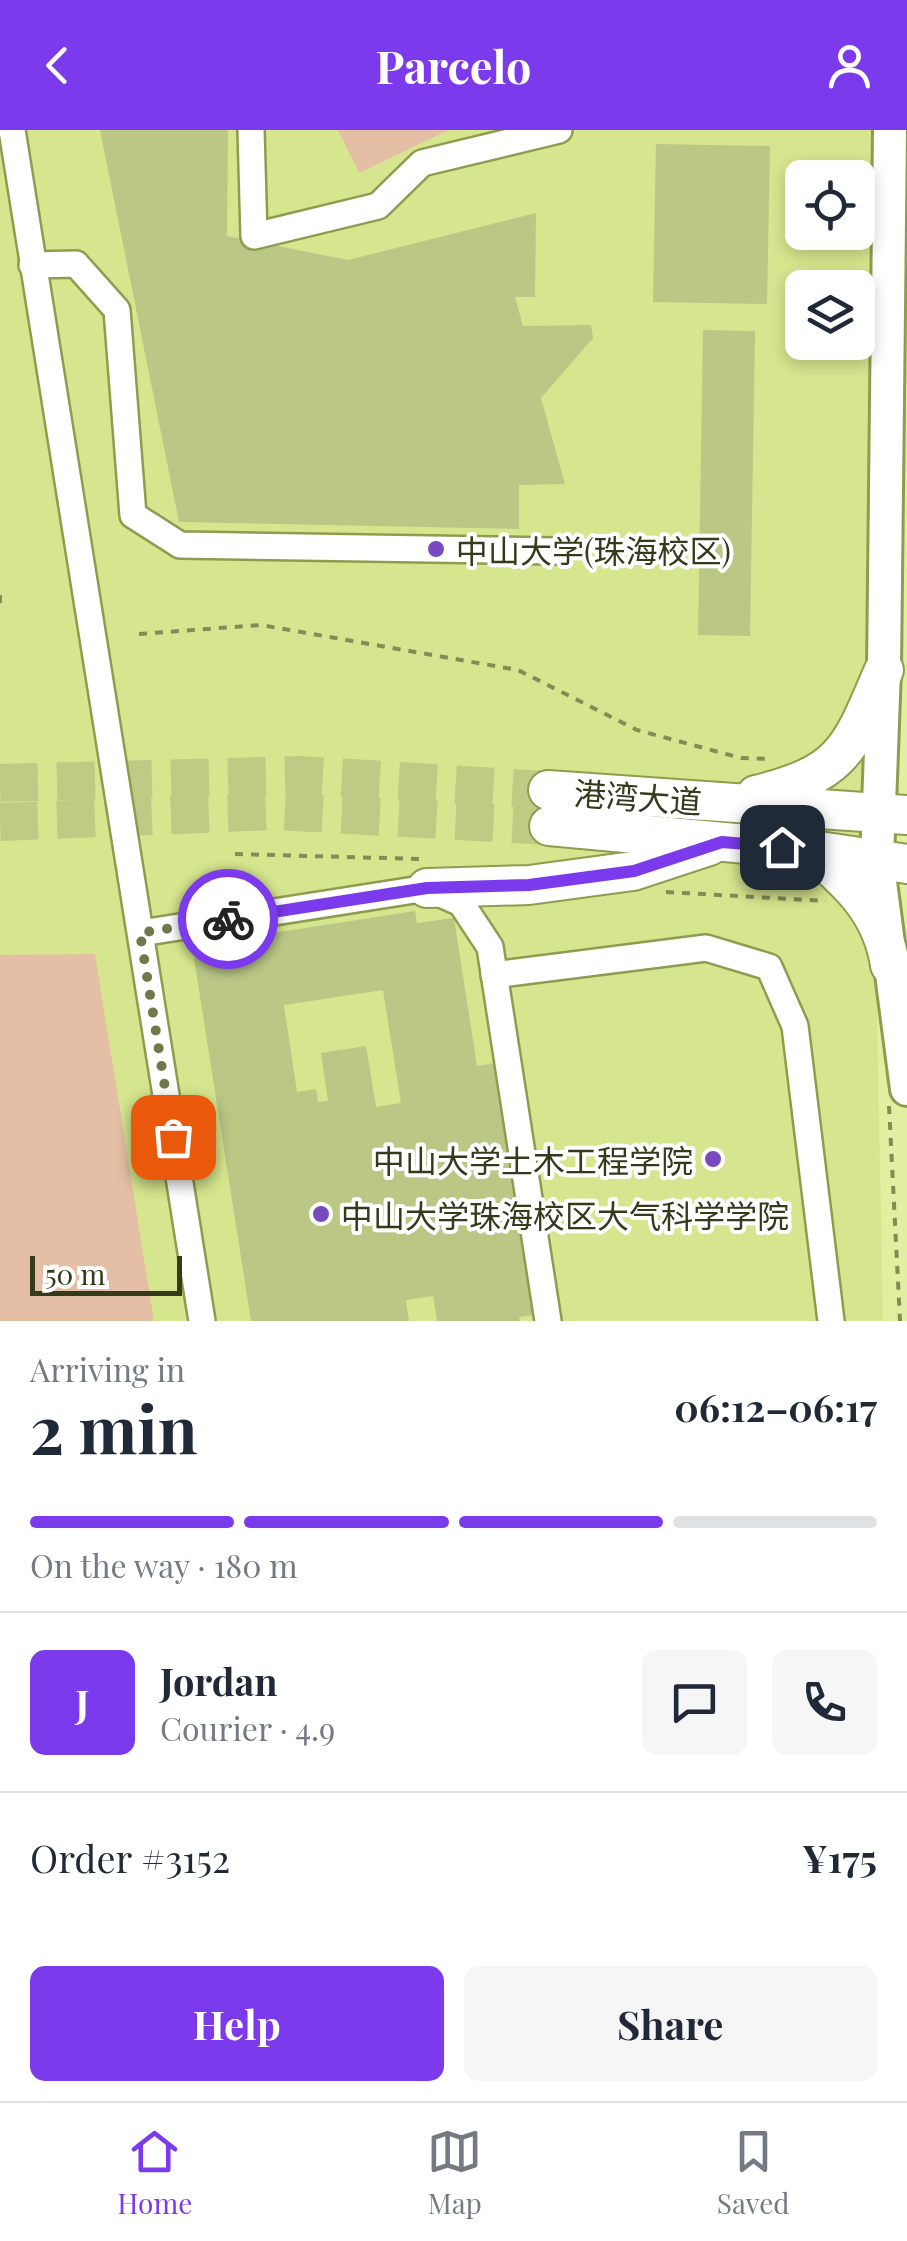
<!DOCTYPE html>
<html lang="en">
<head>
<meta charset="utf-8">
<style>
  :root { --surface:#fff; --page:#f6f6f7; --text:#1f2937; --muted:#747a83; --line:#e0e1e3; --accent:#7c3aed }
  body { margin:0; font-family:"Playfair Display","Noto Sans SC",serif; background:var(--page); color:var(--text); height:100vh; display:flex; flex-direction:column; font-size:38px; white-space:nowrap }
  * { box-sizing:border-box; margin:0 }
  p { font-size:32px; color:var(--muted) }
  .icon { flex:none; width:55px; height:55px; fill:none; stroke:currentColor; stroke-width:2; stroke-linecap:round; stroke-linejoin:round }
  .map { position:relative; height:1191px; overflow:hidden }
  .drawer { display:flex; flex-direction:column; background:var(--surface); flex:1 }
  .drawer>* { flex:none }
  .controls { position:absolute; left:785px; top:30px; display:grid; gap:20px }
  .controls a { display:grid; place-items:center; width:90px; height:90px; border-radius:15px; background:var(--surface); box-shadow:0 5px 15px #0003; font-size:50px }
  .scale { position:absolute; left:30px; bottom:25px; width:152px; box-sizing:border-box; padding-left:10px; border:5px solid #343a1a; border-top:0; font-size:28px; line-height:35px; white-space:nowrap; color:#343a1a; -webkit-text-stroke:8px #fff; paint-order:stroke }
  .pin { position:absolute; display:grid; place-items:center; width:85px; height:85px; color:#fff; margin:-42px; border-radius:20px; box-shadow:0 5px 15px #0006 }
  .courier { position:absolute; display:grid; place-items:center; width:100px; height:100px; margin:-50px; border:8px solid #7c3aed; border-radius:50%; background:#fff; color:#222; box-shadow:0 2px 12px #0007 }
  .headline em { font-style:normal; font-weight:700 }
  .headline div { display:flex; flex-direction:column-reverse }
  .headline { display:flex; align-items:center; justify-content:space-between; height:170px; padding:0 30px }
  h1 { font-size:65px; font-weight:700; line-height:75px }
  .bar { display:grid; grid-template-columns:repeat(4,1fr); gap:15px 10px; align-content:center; height:120px; padding:0 30px }
  .bar i { height:12px; border-radius:8px; background:var(--line) }
  .bar .active { background:var(--accent) }
  .bar p { grid-column:span 4 }
  .line { display:flex; align-items:center; gap:25px; padding:0 30px; border-top:2px solid var(--line) }
  .line div { flex:1 }
  .round { display:grid; place-items:center; flex:none; width:105px; height:105px; border-radius:15px; background:var(--page) }
  .button { display:flex; gap:20px; margin-top:auto; padding:20px 30px }
  .button a { flex:1; height:115px; border-radius:15px; background:var(--accent); color:#fff; font-size:40px; font-weight:700; line-height:115px; text-align:center }
  .button a+a { background:var(--page); color:var(--text) }
  header { display:flex; justify-content:space-between; align-items:center; height:130px; padding:0 30px; background:var(--accent); color:#fff; font-size:45px; font-weight:700 }
  .tabs { display:flex; justify-content:space-around; align-items:center; height:140px; border-top:2px solid var(--line); background:var(--surface); font-size:28px; color:var(--muted) }
  .tabs a { display:grid; justify-items:center; gap:5px }
  .tabs .active { color:var(--accent) }
  .map>svg:first-child { display:block }
  .built { fill:#d6e68e; fill-rule:evenodd }
  .green { fill:#e4bfa5 }
  .building { fill:#bac785; fill-rule:evenodd }
  .lines { fill:none; stroke-linecap:round; stroke-linejoin:round }
  .highway-tunnel { stroke:#becb85; stroke-width:38; stroke-dasharray:38 19; stroke-linecap:butt }
  .minor-casing { stroke:#8f9c4f; stroke-width:30 }
  .major-casing { stroke:#8f9c4f; stroke-width:38 }
  .highway-casing { stroke:#8f9c4f; stroke-width:42 }
  .path { stroke:#828c56; stroke-width:4; stroke-dasharray:8 8; stroke-linecap:butt }
  .minor { stroke:#fff; stroke-width:25 }
  .major { stroke:#fff; stroke-width:32 }
  .highway { stroke:#fff; stroke-width:38 }
  .done { stroke:#707949; stroke-width:10; stroke-dasharray:0 18 }
  .route { stroke:#7c3aed; stroke-width:12 }
  .poi-dot { fill:#784ac2; stroke:#fff; stroke-width:4 }
  .labels { text-anchor:middle; dominant-baseline:central; stroke-width:8; stroke-linejoin:round; paint-order:stroke }
  .poi-label { font-size:32px; fill:#343a1a; stroke:#fff; text-anchor:start }
  .street-label { font-size:32px; fill:#343a1a; stroke:#fff }
</style>
</head>
<body>
<header><svg class="icon" aria-label="back" viewBox="0 0 24 24"><path d="M15 5l-7 7 7 7"/></svg>Parcelo<svg class="icon" aria-label="person" viewBox="0 0 24 24"><circle cx="12" cy="8" r="4"/><path d="M4 21q1-7 8-7t8 7"/></svg></header>
<div class="map">
<svg width="907" height="1191" viewBox="0 0 907 1191">
  <rect width="100%" height="100%" fill="#e0efa0"/>
  <path class="built" d="M0,0H871L872,625L883,1191H0ZM802,48H858V102H802ZM802,158H858V212H802Z"/>
  <g class="green">
    <polygon points="338,0 449,0 359,43"/>
    <polygon points="95,824 154,1191 0,1191 0,825"/>
  </g>
  <g class="building">
    <polygon points="100,0 228,0 227,106 348,130 536,83 535,167 515,167 523,196 591,195 593,208 541,268 565,354 519,355 519,399 179,392"/>
    <polygon points="656,14 770,16 767,174 653,172"/>
    <polygon points="703,200 755,201 750,506 698,505"/>
    <path d="M415,781L417,793L454,788L477,936L495,933L535,1185L519,1187L520,1191H437L433,1166L406,1170L409,1191H251L194,828L230,823L228,810ZM383,860L401,973L376,977L366,916L321,923L328,971L318,972L316,959L297,962L284,875Z"/>
  </g>
  <g class="lines">
    <g class="highway-tunnel">
      <polyline points="0,653 300,645 548,660"/>
      <polyline points="0,692 275,681 549,696"/>
    </g>
    <g class="minor-casing">
      <g id="minor">
        <polyline points="12,0 202,1191"/>
        <polyline points="251,0 254,106 378,76 422,33 559,0"/>
        <polyline points="32,135 76,134 117,180 133,385 180,415 556,421"/>
        <polyline points="141,803 427,758 461,773 490,817 548,1191"/>
        <polyline points="494,845 706,818 769,837 795,896 831,1191"/>
      </g>
    </g>
    <g class="major-casing">
      <polyline id="major" points="890,0 884,540 877,729 907,959"/>
    </g>
    <g class="highway-casing">
      <g id="highway">
        <polyline points="548,660 907,685"/>
        <path d="M756,665C845,643 850,619 884,540"/>
        <polyline points="549,696 812,720 907,734"/>
        <path d="M812,720C851,754 882,782 890,835"/>
        <polyline points="427,758 529,755 633,741 709,716"/>
      </g>
    </g>
    <g class="path">
      <polyline points="0,465 0,478"/>
      <polyline points="139,504 261,495 518,540 637,600 741,628 772,629"/>
      <polyline points="235,724 421,729"/>
      <polyline points="666,762 826,771"/>
      <polyline points="889,976 900,1191"/>
    </g>
    <use href="#minor" class="minor"/>
    <use href="#major" class="major"/>
    <use href="#highway" class="highway"/>
  </g>
  <g class="lines">
    <polyline class="done" points="173,1007 140,803 228,789"/>
    <polyline class="route" points="228,789 427,758 529,755 634,741 722,712 782,717"/>
  </g>
  <g class="poi-dot">
    <circle cx="436" cy="419" r="10"/>
    <circle cx="713" cy="1029" r="10"/>
    <circle cx="321" cy="1084" r="10"/>
  </g>
  <g class="labels">
    <g class="poi-label">
      <text x="456" y="419">中山大学(珠海校区)</text>
      <text x="693" y="1029" text-anchor="end">中山大学土木工程学院</text>
      <text x="341" y="1084">中山大学珠海校区大气科学学院</text>
    </g>
    <g class="street-label">
      <text transform="translate(638 666) rotate(4)">港湾大道</text>
    </g>
  </g>
</svg>
<div class="controls">
<a><svg class="icon" aria-label="locate" viewBox="0 0 24 24"><circle cx="12" cy="12" r="6"/><path d="M12 2v4M12 18v4M2 12h4M18 12h4"/></svg></a>
<a><svg class="icon" aria-label="layers" viewBox="0 0 24 24"><path d="M12 4l9 5-9 5-9-5zM3 14l9 5 9-5"/></svg></a>
</div>
<div class="scale">50 m</div>
<div class="pin" style="left:173px;top:1007px;background:#ea580c"><svg class="icon" aria-label="bag" viewBox="0 0 24 24"><path d="M5 8h14l-1 12H6zM9 8a3 3 0 0 1 6 0"/></svg></div>
<div class="pin" style="left:782px;top:717px;background:#1f2937"><svg class="icon" aria-label="home" viewBox="0 0 24 24"><path d="M3 11l9-7 9 7M6 9v11h12V9"/></svg></div>
<div class="courier" style="left:228px;top:789px"><svg class="icon" aria-label="bike" viewBox="0 0 24 24"><circle cx="6" cy="16" r="4"/><circle cx="18" cy="16" r="4"/><path d="M6 16l4-8h5l3 8M10 8l3 8H6M13 5h3"/></svg></div>
</div>
<section class="drawer">
<div class="headline"><div><h1>2 min</h1><p>Arriving in</p></div><em>06:12–06:17</em></div>
<div class="bar"><i class="active"></i><i class="active"></i><i class="active"></i><i></i><p>On the way · 180 m</p></div>
<div class="line" style="height:180px"><b class="round" style="background:var(--accent);color:#fff">J</b><div><b>Jordan</b><p>Courier · 4.9</p></div><a class="round"><svg class="icon" aria-label="chat" viewBox="0 0 24 24"><path d="M4 5h16v11H9l-5 4z"/></svg></a><a class="round"><svg class="icon" aria-label="phone" viewBox="0 0 24 24"><path d="M5 4h4l2 5-3 2q2 4 5 5l2-3 5 2v4C11 20 4 13 5 4z"/></svg></a></div>
<div class="line" style="height:130px"><div>Order #3152</div><b>¥175</b></div>
<div class="button"><a>Help</a><a>Share</a></div>
</section>
<nav class="tabs">
<a class="active"><svg class="icon" aria-label="home" viewBox="0 0 24 24"><path d="M3 11l9-7 9 7M6 9v11h12V9"/></svg>Home</a>
<a><svg class="icon" aria-label="map" viewBox="0 0 24 24"><path d="M3 6l6-2 6 2 6-2v14l-6 2-6-2-6 2zM9 4v14M15 6v14"/></svg>Map</a>
<a><svg class="icon" aria-label="saved" viewBox="0 0 24 24"><path d="M7 4h10v16l-5-4-5 4z"/></svg>Saved</a>
</nav>
</body>
</html>
